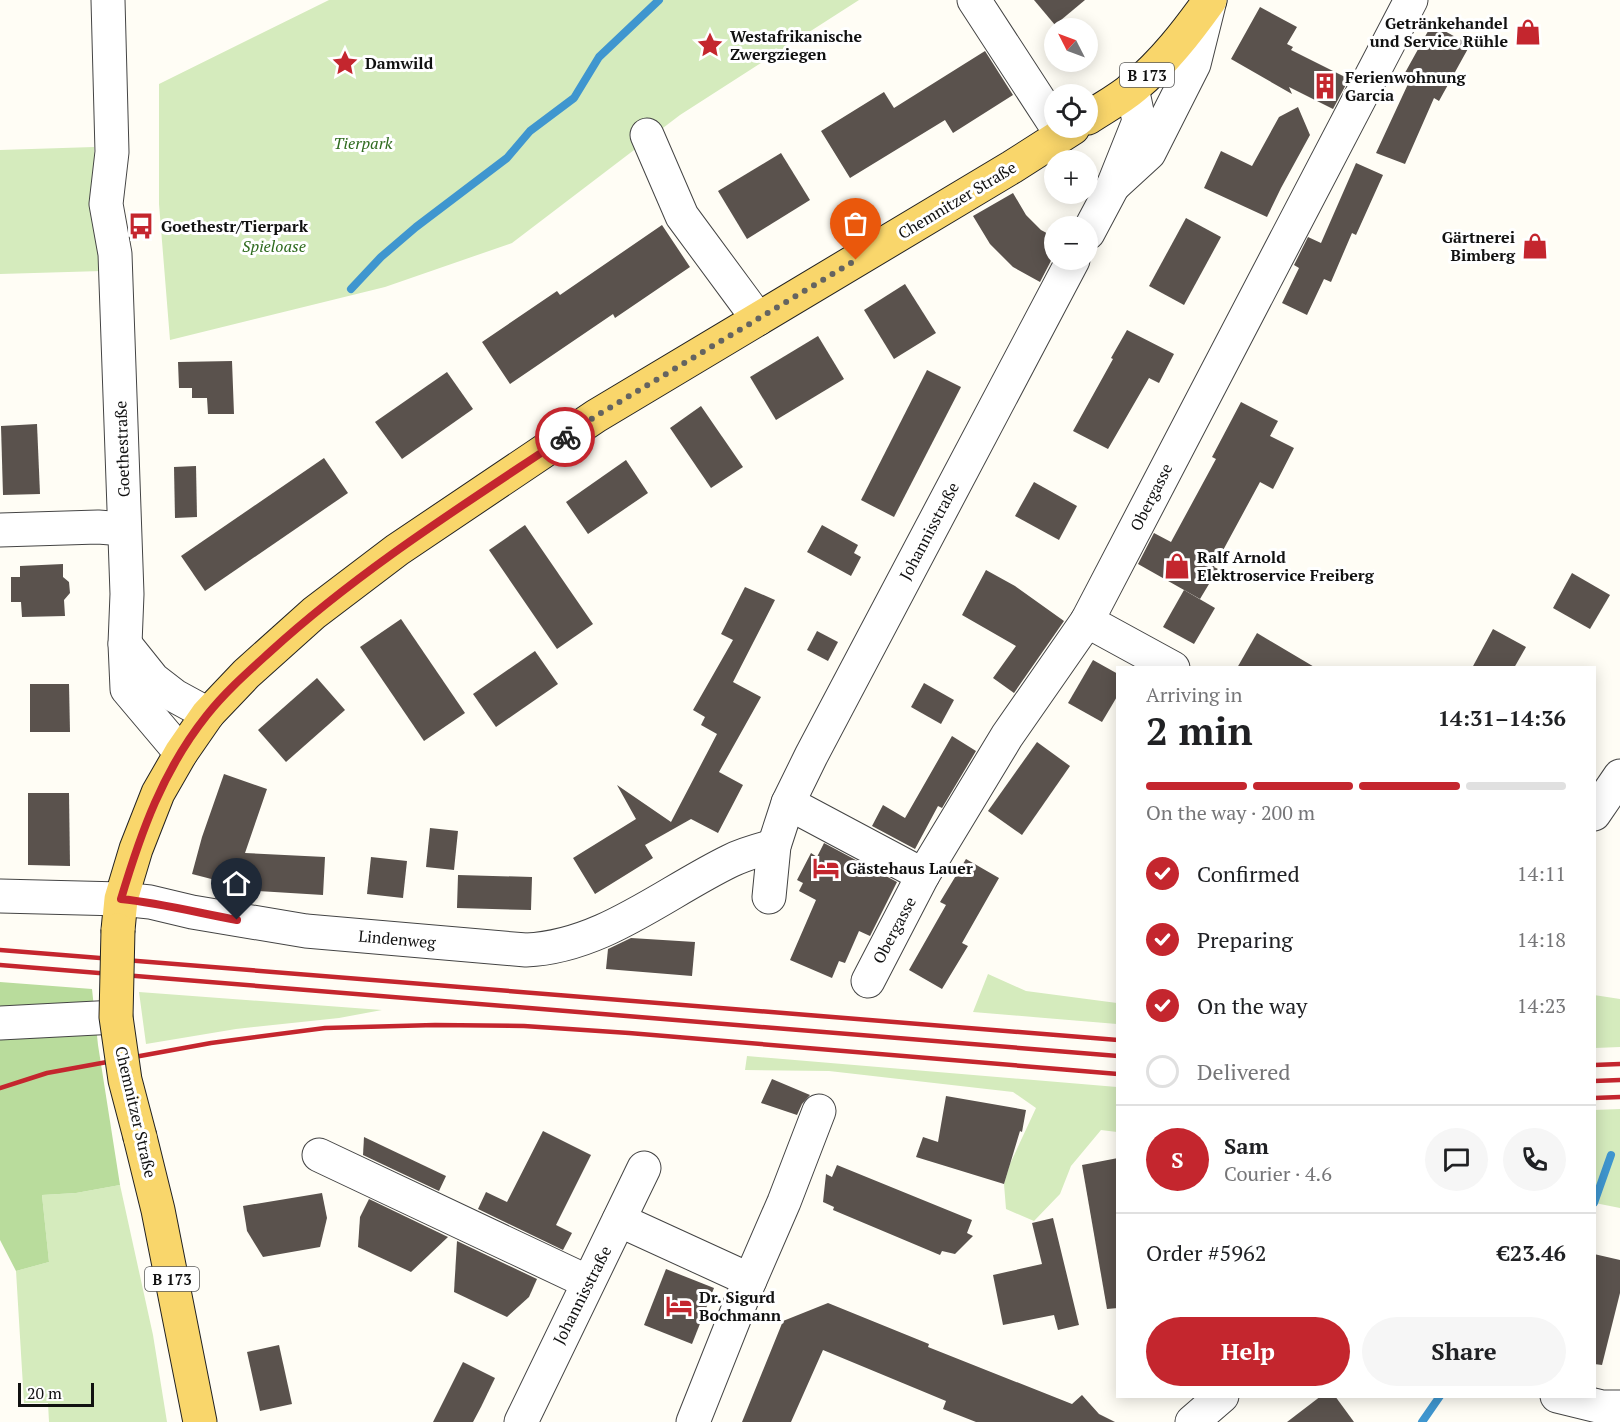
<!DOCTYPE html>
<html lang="en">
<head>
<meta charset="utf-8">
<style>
  :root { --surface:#fff; --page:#f6f6f6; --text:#202124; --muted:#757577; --line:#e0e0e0; --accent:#c4262e }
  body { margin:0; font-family:"PT Serif",serif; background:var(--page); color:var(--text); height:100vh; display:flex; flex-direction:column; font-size:22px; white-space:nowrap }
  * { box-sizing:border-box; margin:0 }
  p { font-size:20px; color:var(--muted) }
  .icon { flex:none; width:33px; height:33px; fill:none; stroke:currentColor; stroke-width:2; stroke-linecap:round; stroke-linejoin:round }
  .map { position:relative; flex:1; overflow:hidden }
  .details { position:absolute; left:1116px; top:666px; width:480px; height:732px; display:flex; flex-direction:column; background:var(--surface); border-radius:0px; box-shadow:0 3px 15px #0003 }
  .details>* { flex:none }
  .needle { width:39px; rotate:312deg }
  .tools { position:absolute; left:1044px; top:18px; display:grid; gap:12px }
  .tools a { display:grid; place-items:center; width:54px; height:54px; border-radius:50%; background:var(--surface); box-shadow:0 3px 15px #0003; font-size:30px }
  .scale { position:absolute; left:18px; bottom:15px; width:76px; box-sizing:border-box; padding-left:6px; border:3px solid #111; border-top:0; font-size:16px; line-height:21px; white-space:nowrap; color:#111; -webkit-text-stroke:4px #fff; paint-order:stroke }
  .pin { position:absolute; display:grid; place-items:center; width:51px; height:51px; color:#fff; margin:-62px -26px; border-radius:50% 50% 50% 0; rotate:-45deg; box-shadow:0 0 6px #0007 }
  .pin .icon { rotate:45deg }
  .courier { position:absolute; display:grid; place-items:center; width:60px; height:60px; margin:-30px; border:4px solid #c4262e; border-radius:50%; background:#fff; color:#222; box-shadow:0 2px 8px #0007 }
  .head em { font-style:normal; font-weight:800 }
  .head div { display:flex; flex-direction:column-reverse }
  .head { display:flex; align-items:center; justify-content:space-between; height:102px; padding:0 30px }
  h1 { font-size:39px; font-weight:800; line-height:45px }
  .bar { display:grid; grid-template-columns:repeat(4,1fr); gap:9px 6px; align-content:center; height:72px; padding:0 30px }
  .bar i { height:8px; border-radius:4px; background:var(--line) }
  .bar .current { background:var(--accent) }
  .bar p { grid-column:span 4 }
  .line { display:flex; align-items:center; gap:15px; padding:0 30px; border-top:2px solid var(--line) }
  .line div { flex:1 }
  .round { display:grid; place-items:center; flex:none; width:63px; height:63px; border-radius:32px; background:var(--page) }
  ol { padding:0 30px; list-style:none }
  li { display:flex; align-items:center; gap:18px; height:66px }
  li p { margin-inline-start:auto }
  li .icon { padding:6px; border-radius:50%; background:var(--accent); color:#fff; stroke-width:4 }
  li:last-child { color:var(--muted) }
  li i { width:33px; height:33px; border:3px solid var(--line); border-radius:50% }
  .primary-button { display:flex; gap:12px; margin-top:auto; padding:12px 30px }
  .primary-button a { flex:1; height:69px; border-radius:36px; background:var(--accent); color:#fff; font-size:24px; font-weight:800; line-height:69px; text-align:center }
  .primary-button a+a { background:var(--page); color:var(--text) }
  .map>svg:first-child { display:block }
  .green { fill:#d5ebbd }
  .forest { fill:#b9dc9c }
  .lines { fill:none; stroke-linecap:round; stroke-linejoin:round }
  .stream { stroke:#3f96cf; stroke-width:8 }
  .building { fill:#5a524d }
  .minor-casing { stroke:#444; stroke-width:35 }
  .major-casing { stroke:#222; stroke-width:35 }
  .minor { stroke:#fff; stroke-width:33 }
  .major { stroke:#f9d66b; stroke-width:33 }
  .rail { stroke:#c4262e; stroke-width:4.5 }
  .major-bridge-casing { stroke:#222; stroke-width:35; stroke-linecap:butt }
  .major-bridge { stroke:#f9d66b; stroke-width:33 }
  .done { stroke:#646461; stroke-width:6; stroke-dasharray:0 10.8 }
  .route { stroke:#c4262e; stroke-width:8 }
  .labels { text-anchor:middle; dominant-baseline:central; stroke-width:6; stroke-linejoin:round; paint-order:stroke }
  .shield { fill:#fff; stroke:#585858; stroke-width:1.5 }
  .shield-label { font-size:15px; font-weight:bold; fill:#111 }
  .poi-label { font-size:16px; font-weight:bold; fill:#111; stroke:#fff; text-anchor:start }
  .park-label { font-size:16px; font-style:italic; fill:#2f6b1f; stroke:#fff }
  .street-label { font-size:16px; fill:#111; stroke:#fff }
</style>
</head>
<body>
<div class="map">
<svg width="1620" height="1422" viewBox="0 0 1620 1422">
  <rect width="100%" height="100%" fill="#fffdf5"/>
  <g class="green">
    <polygon points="329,0 859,0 680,115 512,243 385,287 170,340 159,204 159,84"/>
    <polygon points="94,147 102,271 0,274 0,150"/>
    <polygon points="988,974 1026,991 1117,1003 1117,1024 973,1012"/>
    <polygon points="139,992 382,1010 339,1018 236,1029 146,1044"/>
    <polygon points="1594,995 1620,999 1620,1047 1595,1048"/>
    <polygon points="747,1056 1117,1087 1117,1132 1101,1130 1071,1166 1060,1194 1034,1221 1006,1209 1004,1184 1010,1164 1036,1108 1013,1092 829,1071 745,1070"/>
    <polygon points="1620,1109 1620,1208 1595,1203 1594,1110"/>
    <polygon points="120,1185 153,1335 167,1422 49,1422 48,1403 24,1403 16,1271 49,1262 42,1195 76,1193"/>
  </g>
  <polygon class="forest" points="0,982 92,989 98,1045 120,1185 76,1193 42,1195 49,1262 16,1271 0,1240"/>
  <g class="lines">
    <g class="stream">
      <polyline points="351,289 381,257 416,227 507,158 530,131 574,98 599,57 659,0"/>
      <polyline points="1594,1203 1611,1155"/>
      <polyline points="1422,1422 1440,1396"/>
    </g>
  </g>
  <g class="building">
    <polygon points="1034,0 1085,0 1055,25"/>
    <polygon points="1260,7 1297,27 1287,44 1293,47 1291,50 1349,79 1333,109 1289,87 1292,94 1231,59"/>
    <polygon points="1432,24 1470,45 1439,101 1434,98 1405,164 1376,153 1408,84 1401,80"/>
    <polygon points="985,51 1013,95 953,133 945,120 850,178 821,131 884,92 894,108"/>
    <polygon points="1298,107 1310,135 1281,188 1267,217 1204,188 1221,151 1252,166 1279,117"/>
    <polygon points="781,153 810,200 747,239 718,191"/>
    <polygon points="1356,163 1383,175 1356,235 1352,233 1331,282 1324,279 1307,315 1282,303 1299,268 1294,265 1308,237 1321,243"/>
    <polygon points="1013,193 1026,215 1041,230 1054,237 1054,255 1040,282 1013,267 990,244 973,216"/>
    <polygon points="1186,218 1221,237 1184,305 1149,286"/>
    <polygon points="662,225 690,267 615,318 613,314 510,384 482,342 557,291 560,295"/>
    <polygon points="905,284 936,333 894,359 864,310"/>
    <polygon points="1127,330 1174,354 1159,383 1149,378 1108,449 1073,431 1113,359 1111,358"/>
    <polygon points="818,336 844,379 776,420 750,377"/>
    <polygon points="232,361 234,414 208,414 207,398 192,398 192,388 179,388 178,362"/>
    <polygon points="927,370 961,387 894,517 861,500"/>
    <polygon points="447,372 473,409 402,459 375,422"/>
    <polygon points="1241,402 1278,421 1270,436 1294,448 1273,489 1260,482 1214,567 1218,569 1200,599 1138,564 1154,533 1171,542 1216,459 1212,457"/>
    <polygon points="701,406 743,467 711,488 670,428"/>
    <polygon points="37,424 40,494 3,495 1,426"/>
    <polygon points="324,458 348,493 205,591 181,556"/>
    <polygon points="626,460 648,493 588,534 566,502"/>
    <polygon points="196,466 197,517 175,518 174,467"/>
    <polygon points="1034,482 1077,506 1059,540 1015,516"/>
    <polygon points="525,525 593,624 557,649 489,550"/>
    <polygon points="822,525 858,545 854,553 861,557 851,576 807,552"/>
    <polygon points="63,564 63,577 69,582 70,593 64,600 65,616 22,617 21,602 11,602 11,577 20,577 20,566"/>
    <polygon points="986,570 1015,586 1064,621 1014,693 993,678 1016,646 962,615"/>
    <polygon points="1572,573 1610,595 1590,629 1553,608"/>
    <polygon points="745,587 775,600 733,682 761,697 719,772 743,785 718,833 691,819 645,845 653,858 595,894 573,858 636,819 617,785 671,822 717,734 701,725 705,717 693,710 733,640 721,634"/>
    <polygon points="1184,590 1215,608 1194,644 1163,627"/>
    <polygon points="401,619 465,713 424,741 360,647"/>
    <polygon points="1493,629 1526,647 1514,668 1472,668"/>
    <polygon points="817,631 838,642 828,661 807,650"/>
    <polygon points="1257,633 1316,668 1237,668"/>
    <polygon points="535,651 558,684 496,727 473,694"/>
    <polygon points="1093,660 1118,674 1118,695 1102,722 1068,703"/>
    <polygon points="317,678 345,710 286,762 258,730"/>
    <polygon points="924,683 954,700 941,724 911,707"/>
    <polygon points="30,684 69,684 70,732 30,732"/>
    <polygon points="952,736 976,751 942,808 938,806 915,849 872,826 883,805 905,818"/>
    <polygon points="1037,742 1070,766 1022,835 988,811"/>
    <polygon points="224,774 267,789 245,853 325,857 323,895 258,891 192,874 202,837"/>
    <polygon points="28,793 69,793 70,866 28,865"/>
    <polygon points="430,828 458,831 454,870 426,867"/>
    <polygon points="824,843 897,882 870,936 859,931 845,963 839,961 832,978 790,960 816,900 799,891 803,883 797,880 811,853 817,857"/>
    <polygon points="371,857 407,861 403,898 367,894"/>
    <polygon points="966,859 999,878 962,943 968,946 942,989 909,970 946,905 940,902"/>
    <polygon points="458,875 532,877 531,910 457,908"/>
    <polygon points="631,938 695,942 692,976 606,969 608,949"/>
    <polygon points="772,1079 810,1095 802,1104 797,1115 761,1103"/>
    <polygon points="946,1096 1026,1110 1022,1132 1020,1131 1004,1184 916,1157 923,1137 938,1142"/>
    <polygon points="543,1131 591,1155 556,1225 572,1233 563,1250 478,1209 486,1192 507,1202"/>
    <polygon points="364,1137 446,1176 439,1191 363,1155"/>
    <polygon points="1118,1158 1118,1308 1107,1309 1082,1165"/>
    <polygon points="837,1165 972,1220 967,1233 973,1236 955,1254 942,1251 940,1255 833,1210 834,1207 823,1202 826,1174 832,1177"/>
    <polygon points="322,1193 327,1218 320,1247 263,1257 247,1231 243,1206"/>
    <polygon points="369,1199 448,1237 411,1272 358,1247 360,1217"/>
    <polygon points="1053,1218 1079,1325 1058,1330 1054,1315 1003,1325 993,1275 1042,1264 1032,1223"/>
    <polygon points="457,1241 537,1279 529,1297 507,1317 454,1292"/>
    <polygon points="1594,1254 1620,1260 1620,1293 1602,1365 1594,1364"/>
    <polygon points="666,1269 714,1288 692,1344 644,1325"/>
    <polygon points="828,1303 929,1344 928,1347 1072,1404 1082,1395 1099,1414 1115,1422 976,1422 943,1409 946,1401 823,1350 791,1422 742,1422 783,1321"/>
    <polygon points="279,1345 292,1404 260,1411 247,1352"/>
    <polygon points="463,1362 495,1378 481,1407 473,1422 433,1422"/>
    <polygon points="1321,1396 1335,1396 1354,1422 1287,1422"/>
  </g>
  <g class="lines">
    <g class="minor-casing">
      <g id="minor">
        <polyline points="108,0 112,152 106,204 115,254 127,594 125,644 127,689 181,753"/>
        <polyline points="974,0 1054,123"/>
        <polyline points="647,135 682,216 758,319"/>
        <polyline points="1113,186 1149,153 1194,64 1210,0"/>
        <polyline points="1088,233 1113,186 1139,121 1132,88"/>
        <polyline points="0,530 98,527 124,529"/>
        <polyline points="1087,621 1173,668"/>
        <polyline points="125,644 153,679 175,696 208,714"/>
        <polyline points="788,803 923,875"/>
        <polyline points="1594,814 1620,776"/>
        <path d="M0,896L121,899L150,902L192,912L306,931L526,950C602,947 664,893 730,861C744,854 759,850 774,846"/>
        <polyline points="769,897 774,846 788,803 811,756 1073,260"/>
        <polyline points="868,981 923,875 1007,736 1087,621 1411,0"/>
        <polyline points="0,1023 116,1017"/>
        <polyline points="319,1155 588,1282"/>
        <polyline points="619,1220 750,1280"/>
        <polyline points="1557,1396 1602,1407 1620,1407"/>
        <polyline points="521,1422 644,1168"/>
        <polyline points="693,1422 744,1294 784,1202 819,1111"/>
        <polyline points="1192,1422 1222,1396"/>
      </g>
    </g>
    <g class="major-casing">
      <g id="major">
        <path d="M1088,118C1103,108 1120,99 1134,87C1164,62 1187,32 1210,0"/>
        <polyline points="118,930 121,899 136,849 158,793 181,753 208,714 246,674 314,613 397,550 596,416 1012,167 1073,128"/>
        <polyline points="140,1137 158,1210 200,1422"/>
      </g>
    </g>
    <use href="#minor" class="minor"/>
    <use href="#major" class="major"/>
    <g class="rail">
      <polyline points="0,950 1118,1040"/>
      <polyline points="0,965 1118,1056"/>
      <polyline points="1594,1065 1620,1064"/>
      <polyline points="1594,1081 1620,1080"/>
      <polyline points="0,1088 47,1073 211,1043 325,1028 435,1025 524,1026 629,1033 1118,1074"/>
      <polyline points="1594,1098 1620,1097"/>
    </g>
    <g class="major-bridge-casing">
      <polyline id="major-bridge" points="118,930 116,1017 125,1080 140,1137"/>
    </g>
    <use href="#major-bridge" class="major-bridge"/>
  </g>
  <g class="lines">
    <polyline class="done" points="565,437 596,416 856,260"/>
    <path class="route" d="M237,920C199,913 160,903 121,899C141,832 163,770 207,715C226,691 249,671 271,651C361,569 465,504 565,437"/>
  </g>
  <defs>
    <g id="shop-bare" transform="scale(2.07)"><path d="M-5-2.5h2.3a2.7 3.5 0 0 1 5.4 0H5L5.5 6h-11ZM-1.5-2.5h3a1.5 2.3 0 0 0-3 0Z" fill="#c4262e" stroke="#fff" stroke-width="2.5" paint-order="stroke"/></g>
    <g id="sight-bare" transform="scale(2.07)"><path d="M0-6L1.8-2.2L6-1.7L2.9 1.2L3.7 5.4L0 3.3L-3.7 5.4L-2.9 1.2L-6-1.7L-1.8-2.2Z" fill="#c4262e" stroke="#fff" stroke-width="2.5" paint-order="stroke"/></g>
    <g id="building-bare" transform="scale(2.07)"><path d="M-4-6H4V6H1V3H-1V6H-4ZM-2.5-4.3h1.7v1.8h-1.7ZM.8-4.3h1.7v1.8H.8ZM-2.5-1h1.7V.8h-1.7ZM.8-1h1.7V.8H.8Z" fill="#c4262e" stroke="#fff" stroke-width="2.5" paint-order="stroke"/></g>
    <g id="bus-bare" transform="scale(2.07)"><path d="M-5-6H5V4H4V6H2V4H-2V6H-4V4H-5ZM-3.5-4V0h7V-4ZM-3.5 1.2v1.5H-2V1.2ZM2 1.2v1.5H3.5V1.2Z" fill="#c4262e" stroke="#fff" stroke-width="2.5" paint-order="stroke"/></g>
    <g id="hotel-bare" transform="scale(2.07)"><path d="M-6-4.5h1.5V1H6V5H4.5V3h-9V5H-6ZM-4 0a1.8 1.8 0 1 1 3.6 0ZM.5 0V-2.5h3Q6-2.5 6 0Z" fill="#c4262e" stroke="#fff" stroke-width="2.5" paint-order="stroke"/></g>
  </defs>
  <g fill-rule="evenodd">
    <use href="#shop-bare" x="1528" y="32"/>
    <use href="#sight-bare" x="710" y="45"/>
    <use href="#sight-bare" x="345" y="63"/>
    <use href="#building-bare" x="1325" y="86"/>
    <use href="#bus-bare" x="141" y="226"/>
    <use href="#shop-bare" x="1535" y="246"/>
    <use href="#shop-bare" x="1177" y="566"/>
    <use href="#hotel-bare" x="826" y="868"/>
    <use href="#hotel-bare" x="679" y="1306"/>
  </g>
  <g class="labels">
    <g class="shield">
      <rect x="1120" y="63" width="54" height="24" rx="4.5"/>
      <rect x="145" y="1267" width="54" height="24" rx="4.5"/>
    </g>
    <g class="shield-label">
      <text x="1147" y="75">B 173</text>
      <text x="172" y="1279">B 173</text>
    </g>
    <g class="poi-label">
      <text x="1508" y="23" text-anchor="end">Getränkehandel<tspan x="1508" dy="18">und Service Rühle</tspan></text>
      <text x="730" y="36">Westafrikanische<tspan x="730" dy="18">Zwergziegen</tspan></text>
      <text x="365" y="63">Damwild</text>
      <text x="1345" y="77">Ferienwohnung<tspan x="1345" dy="18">Garcia</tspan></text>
      <text x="161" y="226">Goethestr/Tierpark</text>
      <text x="1515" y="237" text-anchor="end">Gärtnerei<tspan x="1515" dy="18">Bimberg</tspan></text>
      <text x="1197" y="557">Ralf Arnold<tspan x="1197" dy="18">Elektroservice Freiberg</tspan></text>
      <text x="846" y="868">Gästehaus Lauer</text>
      <text x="699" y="1297">Dr. Sigurd<tspan x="699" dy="18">Bochmann</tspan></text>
    </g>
    <g class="park-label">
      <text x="363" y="143">Tierpark</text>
      <text x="274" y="246">Spieloase</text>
    </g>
    <g class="street-label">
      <text transform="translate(957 200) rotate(-31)">Chemnitzer Straße</text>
      <text transform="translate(122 449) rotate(-92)">Goethestraße</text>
      <text transform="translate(1151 497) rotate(-63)">Obergasse</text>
      <text transform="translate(929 531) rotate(-62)">Johannisstraße</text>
      <text transform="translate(894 930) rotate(-62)">Obergasse</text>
      <text transform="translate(397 939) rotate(5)">Lindenweg</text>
      <text transform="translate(136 1112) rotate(77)">Chemnitzer Straße</text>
      <text transform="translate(582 1295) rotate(-63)">Johannisstraße</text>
    </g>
  </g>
</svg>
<div class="tools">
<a><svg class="needle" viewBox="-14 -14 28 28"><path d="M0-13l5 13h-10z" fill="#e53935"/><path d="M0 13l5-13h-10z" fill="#757577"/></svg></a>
<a><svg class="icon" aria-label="locate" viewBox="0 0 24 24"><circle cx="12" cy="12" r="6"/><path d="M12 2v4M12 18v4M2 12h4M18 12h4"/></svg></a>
<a>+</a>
<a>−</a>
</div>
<div class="scale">20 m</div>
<div class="pin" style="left:856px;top:260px;background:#ea580c"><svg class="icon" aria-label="bag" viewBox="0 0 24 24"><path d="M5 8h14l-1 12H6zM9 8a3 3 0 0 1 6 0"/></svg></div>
<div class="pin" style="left:237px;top:920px;background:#1f2937"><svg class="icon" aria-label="home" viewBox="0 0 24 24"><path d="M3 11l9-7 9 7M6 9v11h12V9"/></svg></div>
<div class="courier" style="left:565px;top:437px"><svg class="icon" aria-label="bike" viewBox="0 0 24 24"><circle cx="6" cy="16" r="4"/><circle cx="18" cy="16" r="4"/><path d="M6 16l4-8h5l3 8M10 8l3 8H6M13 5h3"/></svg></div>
<section class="details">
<div class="head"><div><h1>2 min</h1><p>Arriving in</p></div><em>14:31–14:36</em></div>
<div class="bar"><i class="current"></i><i class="current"></i><i class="current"></i><i></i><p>On the way · 200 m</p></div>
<ol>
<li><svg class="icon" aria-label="check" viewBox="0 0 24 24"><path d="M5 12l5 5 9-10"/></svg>Confirmed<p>14:11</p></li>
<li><svg class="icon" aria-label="check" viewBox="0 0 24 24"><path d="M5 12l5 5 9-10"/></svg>Preparing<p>14:18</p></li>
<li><svg class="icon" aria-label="check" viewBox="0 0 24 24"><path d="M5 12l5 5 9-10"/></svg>On the way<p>14:23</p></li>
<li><i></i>Delivered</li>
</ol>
<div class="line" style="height:108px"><b class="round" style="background:var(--accent);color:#fff">S</b><div><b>Sam</b><p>Courier · 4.6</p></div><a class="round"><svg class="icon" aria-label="chat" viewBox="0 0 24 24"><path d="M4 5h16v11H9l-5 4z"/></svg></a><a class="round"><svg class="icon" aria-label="phone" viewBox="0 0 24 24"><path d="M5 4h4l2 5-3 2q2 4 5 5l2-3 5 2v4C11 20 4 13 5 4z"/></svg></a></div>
<div class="line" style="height:78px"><div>Order #5962</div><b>€23.46</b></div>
<div class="primary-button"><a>Help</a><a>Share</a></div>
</section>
</div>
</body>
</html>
